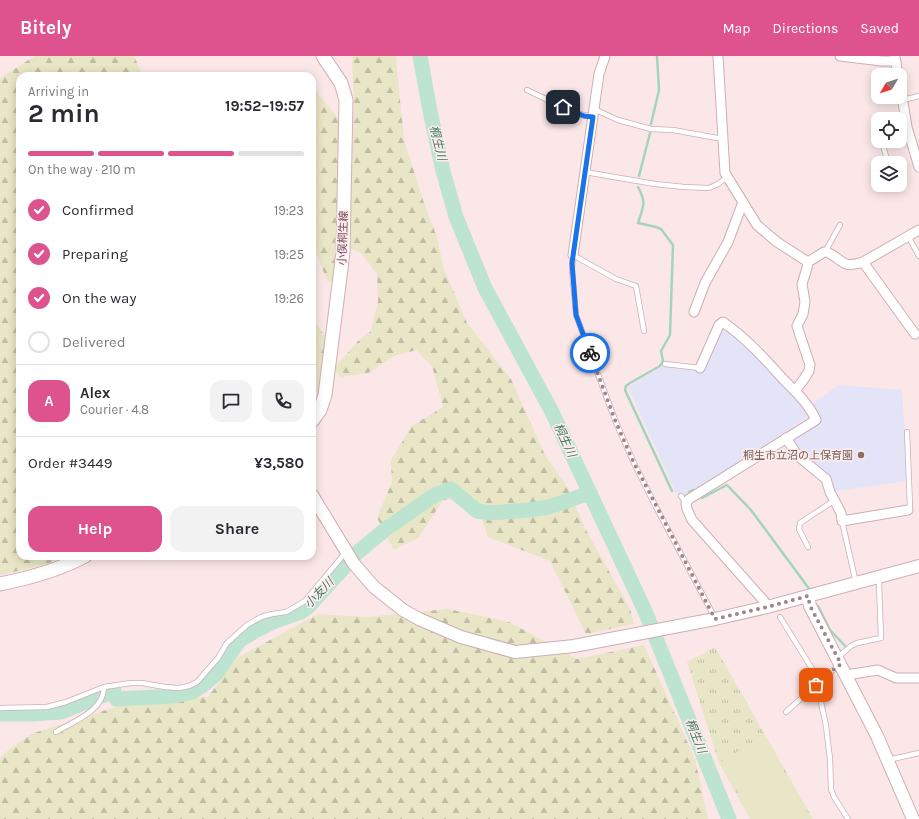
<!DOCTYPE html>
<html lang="en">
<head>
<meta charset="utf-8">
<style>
  :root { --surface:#fff; --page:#f2f2f3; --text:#2b2b33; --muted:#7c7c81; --line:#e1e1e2; --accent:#de538e }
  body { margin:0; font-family:Karla,"Noto Sans JP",sans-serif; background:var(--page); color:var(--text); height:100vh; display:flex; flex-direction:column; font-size:15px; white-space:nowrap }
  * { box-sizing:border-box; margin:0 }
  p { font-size:13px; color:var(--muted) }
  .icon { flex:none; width:22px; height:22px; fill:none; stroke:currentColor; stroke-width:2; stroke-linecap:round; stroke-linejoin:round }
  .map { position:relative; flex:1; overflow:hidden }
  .drawer { position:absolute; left:16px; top:16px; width:300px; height:488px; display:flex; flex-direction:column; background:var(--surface); border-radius:12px; box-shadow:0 2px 10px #0003 }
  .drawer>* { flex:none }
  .needle { width:26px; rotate:231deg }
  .tools { position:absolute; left:871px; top:12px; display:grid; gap:8px }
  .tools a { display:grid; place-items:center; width:36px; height:36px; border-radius:8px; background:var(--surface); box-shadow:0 2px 10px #0003; font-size:20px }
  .pin { position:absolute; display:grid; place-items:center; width:34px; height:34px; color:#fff; margin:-17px; border-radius:8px; box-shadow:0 2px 6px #0006 }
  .courier { position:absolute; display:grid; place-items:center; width:40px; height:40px; margin:-20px; border:3px solid #1a73e8; border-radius:50%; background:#fff; color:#222; box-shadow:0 1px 5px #0007 }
  .overview em { font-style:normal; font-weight:700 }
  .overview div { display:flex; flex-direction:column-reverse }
  .overview { display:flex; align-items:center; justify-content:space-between; height:68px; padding:0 12px }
  h1 { font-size:26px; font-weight:700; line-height:30px }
  .bar { display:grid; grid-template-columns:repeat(4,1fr); gap:6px 4px; align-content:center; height:48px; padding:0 12px }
  .bar i { height:5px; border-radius:3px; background:var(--line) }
  .bar .active { background:var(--accent) }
  .bar p { grid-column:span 4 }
  .line { display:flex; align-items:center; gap:10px; padding:0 12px; border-top:1px solid var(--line) }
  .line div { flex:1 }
  .round { display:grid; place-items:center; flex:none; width:42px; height:42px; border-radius:12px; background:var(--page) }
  ol { padding:0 12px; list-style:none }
  li { display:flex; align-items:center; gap:12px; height:44px }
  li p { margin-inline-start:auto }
  li .icon { padding:4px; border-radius:50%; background:var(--accent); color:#fff; stroke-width:4 }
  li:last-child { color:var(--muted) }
  li i { width:22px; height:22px; border:2px solid var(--line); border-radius:50% }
  .action { display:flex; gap:8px; margin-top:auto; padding:8px 12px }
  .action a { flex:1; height:46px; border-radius:12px; background:var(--accent); color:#fff; font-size:16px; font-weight:700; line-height:46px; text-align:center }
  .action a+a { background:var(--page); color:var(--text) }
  header { display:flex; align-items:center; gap:24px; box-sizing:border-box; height:56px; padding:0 20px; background:var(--accent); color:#fff }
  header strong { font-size:19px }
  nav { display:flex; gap:22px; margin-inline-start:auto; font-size:14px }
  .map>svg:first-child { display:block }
  .education { fill:#e4e4f8 }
  .grass { fill:url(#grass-tufts) }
  .forest { fill:url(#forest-firs) }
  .pitch { fill:#e8e6c6 }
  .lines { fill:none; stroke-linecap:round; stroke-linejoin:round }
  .stream { stroke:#a3d5bd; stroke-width:2.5 }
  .river { stroke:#bce4d0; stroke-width:15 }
  .service-casing { stroke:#cdaeb4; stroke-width:6 }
  .minor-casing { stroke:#cdaeb4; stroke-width:11 }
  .tertiary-casing { stroke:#cdaeb4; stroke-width:14 }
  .secondary-casing { stroke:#d1aeb5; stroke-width:15 }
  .service { stroke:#fff; stroke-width:4.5 }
  .minor { stroke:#fff; stroke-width:9 }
  .tertiary { stroke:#fff; stroke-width:12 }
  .secondary { stroke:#fff; stroke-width:13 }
  .done { stroke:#a3838a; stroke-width:4; stroke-dasharray:0 7.2 }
  .route { stroke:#1a73e8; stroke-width:5 }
  .education-dot { fill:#8d6e63; stroke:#feedee; stroke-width:1.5 }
  .labels { text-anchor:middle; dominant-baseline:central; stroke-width:3; stroke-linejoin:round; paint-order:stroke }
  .street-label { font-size:11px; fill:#744d58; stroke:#feedee }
  .education-label { font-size:11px; fill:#785e54; stroke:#feedee; text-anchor:end }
  .water-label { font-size:12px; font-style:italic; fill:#41785e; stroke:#feedee }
</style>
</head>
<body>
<header>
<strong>Bitely</strong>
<nav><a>Map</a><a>Directions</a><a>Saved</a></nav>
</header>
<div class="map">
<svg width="919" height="763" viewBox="0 0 919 763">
  <defs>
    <pattern id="grass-tufts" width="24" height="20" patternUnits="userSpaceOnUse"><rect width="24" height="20" fill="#e8e6c6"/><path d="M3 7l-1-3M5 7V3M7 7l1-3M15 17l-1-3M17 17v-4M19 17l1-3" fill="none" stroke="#c1bda4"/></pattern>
    <pattern id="forest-firs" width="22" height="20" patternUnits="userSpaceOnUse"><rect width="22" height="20" fill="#e8e6c6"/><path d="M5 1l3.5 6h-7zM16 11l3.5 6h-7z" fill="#c1bda4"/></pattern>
  </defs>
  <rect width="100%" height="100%" fill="#fbe7e8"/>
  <g class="education">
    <polygon points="721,271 724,271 737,278 792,336 809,359 808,361 738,407 693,433 684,440 676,437 628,331 664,310 701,315"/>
    <polygon points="839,329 902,334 908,425 835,435 828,419 799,396 791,385 822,367 811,349"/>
  </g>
  <polygon class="grass" points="715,591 813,763 750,763 719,707 687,606"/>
  <g class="forest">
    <polygon points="35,0 134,0 143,20 20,20 20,500 65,500 44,509 0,519 0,22"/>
    <polygon points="353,0 397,0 396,4 404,84 424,147 437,181 443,211 467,267 511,323 545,399 568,432 584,470 630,553 634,568 586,578 550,505 488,481 474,441 443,444 419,481 394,494 377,462 392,426 391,404 412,370 443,351 432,310 416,294 394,300 368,317 340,321 334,312 358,285 371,275 378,245 377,218 361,197 350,192 354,43 352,8"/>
    <polygon points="313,31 340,65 334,227 327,225 315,193 312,190"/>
    <polygon points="312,262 327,283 319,337 312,336"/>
    <polygon points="448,553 509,566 577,603 644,589 695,703 708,763 0,763 0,702 6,696 31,678 128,647 208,641 237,602 318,558 366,561"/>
  </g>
  <polygon class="pitch" points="763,681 811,763 754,763 720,706"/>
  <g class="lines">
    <g class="stream">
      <polyline points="651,68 659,34 657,0"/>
      <polyline points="639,120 650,77"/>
      <path d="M638,131C647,147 643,151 638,167L656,171L661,173L673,189L670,279L661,295L663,305L660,310L630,327L626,330L625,334L672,435"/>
      <polyline points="689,436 693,434"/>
      <polyline points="702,442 727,429 751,454 810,534"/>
      <polyline points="818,550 830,574 846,591"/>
    </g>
    <g class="river">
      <polyline points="420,0 430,55 443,115 456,161 485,232 552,356 645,555 729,763"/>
      <polyline points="0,658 34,658 61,656 114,635 116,643 174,640 192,636 202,630 216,618 239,585 255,575 273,566 301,556 309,550 358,496 387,472 435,439 451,433 477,455 491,457 528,454 549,451 590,437"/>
    </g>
    <g class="service-casing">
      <g id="service">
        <polyline points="527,34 575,57 593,61"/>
        <polyline points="903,44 919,40"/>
        <polyline points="594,53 618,64 651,73 673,74 717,82 723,82"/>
        <polyline points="900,80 908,76"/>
        <polyline points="886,85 882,86 888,107"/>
        <polyline points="585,116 655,128 684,131 709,132 718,128 727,121"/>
        <polyline points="908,180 919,200"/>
        <polyline points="825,196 840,169"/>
        <polyline points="644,275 636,230 616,223 573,199 572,214 576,259 615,364 633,405 656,451 715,562"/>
        <polyline points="665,308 700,312"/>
        <polyline points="907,376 910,451 908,454"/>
        <polyline points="681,440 686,447"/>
        <polyline points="842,465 856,527"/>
        <polyline points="808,491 799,473 800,467 835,444"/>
        <polyline points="780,561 819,624"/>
        <polyline points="837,602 851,590 857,587 881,582 879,527 877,521"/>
        <polyline points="816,629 818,632 826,670 830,703 831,733 834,741 848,763"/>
        <polyline points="0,652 47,651 66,646 104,631 131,627 142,627 165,631 179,632 189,630 197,626 218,602 227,587 247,569 261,561 272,558 286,556 305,545 346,496"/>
        <polyline points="786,656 816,629 819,624 840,609"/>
        <path d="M56,676C74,665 104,655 104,631"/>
        <polyline points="888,704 919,697"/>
      </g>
    </g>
    <g class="minor-casing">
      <g id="minor">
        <polyline points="718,0 725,117 757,169 777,186 808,206"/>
        <polyline points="840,0 882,5 896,5"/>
        <polyline points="895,1 898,19"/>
        <polyline points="900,29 907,71 919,111"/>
        <polyline points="573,199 599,18 605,0"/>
        <path d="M808,206L824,196H827C844,204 841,213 863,206L919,174"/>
        <polyline points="863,206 915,278"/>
        <polyline points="694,256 705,227 728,186 743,146"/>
        <path d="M700,312L719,269L723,266C746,282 764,302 783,323C795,335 809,348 816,364L689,443L686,447L687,453L692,464L764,545L767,551"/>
        <polyline points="795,335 804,323 809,315 810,309 797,270 803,258 805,246 802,228 807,212 808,206"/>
        <polyline points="786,382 798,400 826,423 830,436 841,457 842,465 908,454"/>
        <polyline points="846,619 878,614 896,622 919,622"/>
      </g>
    </g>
    <g class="tertiary-casing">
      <g id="tertiary">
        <polyline points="312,439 354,508 374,531 403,554 419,563 461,581 515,596 574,590 715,563 767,551 919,510"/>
        <polyline points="808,540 810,550 877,680 913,763"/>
      </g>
    </g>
    <g class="secondary-casing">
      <g id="secondary">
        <polyline points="312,365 320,354 325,339 343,197 346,44 341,27 323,0"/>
        <path d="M0,528C30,522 59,514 85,500"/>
      </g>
    </g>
    <use href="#service" class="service"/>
    <use href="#minor" class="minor"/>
    <use href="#tertiary" class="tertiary"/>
    <use href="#secondary" class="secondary"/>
  </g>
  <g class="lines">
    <polyline class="done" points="590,297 615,364 633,405 715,563 767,551 808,540 810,550 841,608 820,624 816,629"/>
    <polyline class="route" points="563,51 584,60 593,61 572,207 576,259 590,297"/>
  </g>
  <circle class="education-dot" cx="861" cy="399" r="4"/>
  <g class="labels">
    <g class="street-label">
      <text transform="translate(343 182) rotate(-88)">小俣桐生線</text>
    </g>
    <g class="education-label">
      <text x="853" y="399">桐生市立沼の上保育園</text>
    </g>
    <g class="water-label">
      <text transform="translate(438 87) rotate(76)">桐生川</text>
      <text transform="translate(565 384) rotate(65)">桐生川</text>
      <text transform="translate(319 537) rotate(-46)">小友川</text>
      <text transform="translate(696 680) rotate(68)">桐生川</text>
    </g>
  </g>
</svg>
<div class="tools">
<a><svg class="needle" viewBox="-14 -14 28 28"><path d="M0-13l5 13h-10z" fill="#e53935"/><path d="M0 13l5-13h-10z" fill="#7c7c81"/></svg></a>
<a><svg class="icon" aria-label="locate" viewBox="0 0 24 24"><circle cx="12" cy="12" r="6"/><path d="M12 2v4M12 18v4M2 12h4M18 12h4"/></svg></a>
<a><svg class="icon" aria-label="layers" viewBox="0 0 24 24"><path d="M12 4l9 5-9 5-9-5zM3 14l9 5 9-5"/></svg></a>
</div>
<div class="pin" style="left:816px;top:629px;background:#ea580c"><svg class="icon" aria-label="bag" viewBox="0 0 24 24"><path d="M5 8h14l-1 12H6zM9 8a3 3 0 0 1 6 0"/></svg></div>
<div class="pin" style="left:563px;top:51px;background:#1f2937"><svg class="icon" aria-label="home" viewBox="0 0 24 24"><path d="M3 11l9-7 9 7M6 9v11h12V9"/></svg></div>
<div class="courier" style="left:590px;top:297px"><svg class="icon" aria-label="bike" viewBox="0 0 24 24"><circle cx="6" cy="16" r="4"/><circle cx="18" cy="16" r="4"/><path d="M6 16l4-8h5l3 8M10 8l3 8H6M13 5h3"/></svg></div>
<section class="drawer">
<div class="overview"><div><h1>2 min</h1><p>Arriving in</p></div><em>19:52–19:57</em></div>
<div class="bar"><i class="active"></i><i class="active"></i><i class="active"></i><i></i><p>On the way · 210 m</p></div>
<ol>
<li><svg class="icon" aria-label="check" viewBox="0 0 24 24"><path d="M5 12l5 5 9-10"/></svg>Confirmed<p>19:23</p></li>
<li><svg class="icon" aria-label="check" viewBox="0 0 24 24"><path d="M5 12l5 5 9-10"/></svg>Preparing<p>19:25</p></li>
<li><svg class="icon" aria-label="check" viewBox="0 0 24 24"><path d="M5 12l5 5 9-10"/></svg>On the way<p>19:26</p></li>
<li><i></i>Delivered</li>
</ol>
<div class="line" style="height:72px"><b class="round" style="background:var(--accent);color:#fff">A</b><div><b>Alex</b><p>Courier · 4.8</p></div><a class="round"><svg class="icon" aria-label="chat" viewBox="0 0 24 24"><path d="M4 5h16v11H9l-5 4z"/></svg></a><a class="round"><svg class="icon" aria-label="phone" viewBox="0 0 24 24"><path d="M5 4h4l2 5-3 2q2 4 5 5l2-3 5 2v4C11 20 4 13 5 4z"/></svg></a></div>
<div class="line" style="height:52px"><div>Order #3449</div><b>¥3,580</b></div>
<div class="action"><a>Help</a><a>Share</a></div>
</section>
</div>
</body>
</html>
